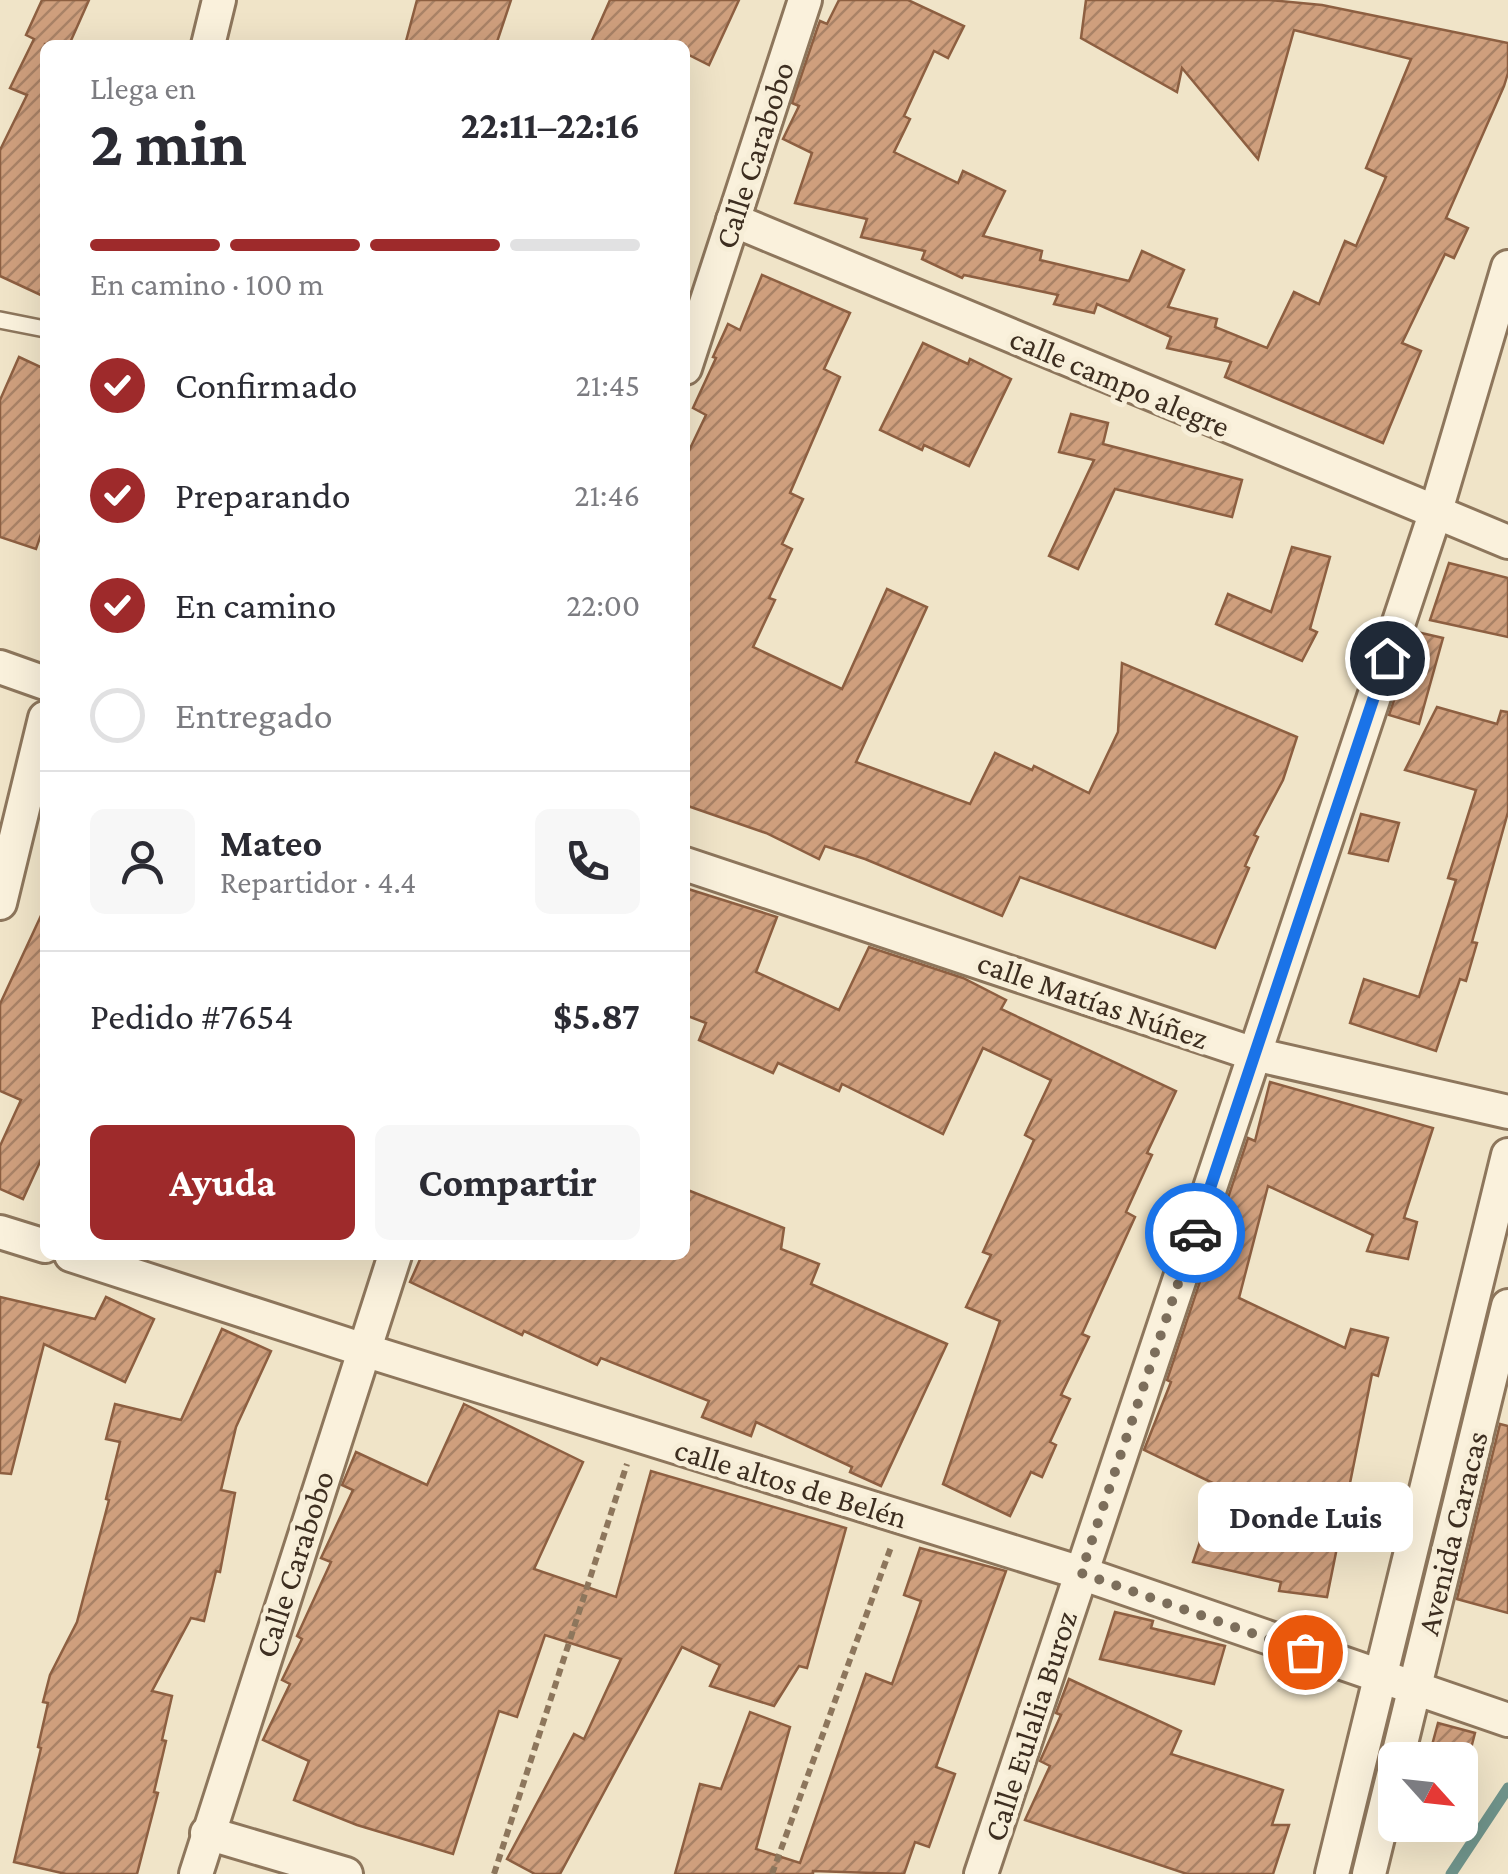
<!DOCTYPE html>
<html lang="es">
<head>
<meta charset="utf-8">
<style>
  :root { --surface:#fff; --page:#f7f7f7; --text:#2b2b33; --muted:#7c7c81; --line:#e1e1e2; --accent:#9e2a2b }
  body { margin:0; font-family:"Crimson Pro",serif; background:var(--page); color:var(--text); height:100vh; display:flex; flex-direction:column; font-size:38px; white-space:nowrap }
  * { box-sizing:border-box; margin:0 }
  p { font-size:32px; color:var(--muted) }
  .icon { flex:none; width:55px; height:55px; fill:none; stroke:currentColor; stroke-width:2; stroke-linecap:round; stroke-linejoin:round }
  .map { position:relative; flex:1; overflow:hidden }
  .panel { position:absolute; left:40px; top:40px; width:650px; height:1220px; display:flex; flex-direction:column; background:var(--surface); border-radius:15px; box-shadow:0 10px 40px #0002 }
  .panel>* { flex:none }
  .needle { width:65px; rotate:117deg }
  .controls { position:absolute; left:1378px; top:1742px; display:grid; gap:20px }
  .controls a { display:grid; place-items:center; width:100px; height:100px; border-radius:15px; background:var(--surface); box-shadow:0 10px 40px #0002; font-size:50px }
  .pin { position:absolute; display:grid; place-items:center; width:85px; height:85px; color:#fff; margin:-42px; border:5px solid #fff; border-radius:50%; box-shadow:0 2px 10px #0007 }
  .courier { position:absolute; display:grid; place-items:center; width:100px; height:100px; margin:-50px; border:8px solid #1a73e8; border-radius:50%; background:#fff; color:#222; box-shadow:0 2px 12px #0007 }
  .bubble { position:absolute; height:70px; border-radius:15px; background:var(--surface); box-shadow:0 10px 40px #0002; font-size:32px; font-weight:700; line-height:70px; text-align:center }
  .summary em { font-style:normal; font-weight:700 }
  .summary div { display:flex; flex-direction:column-reverse }
  .summary { display:flex; align-items:center; justify-content:space-between; height:170px; padding:0 50px }
  h1 { font-size:65px; font-weight:700; line-height:75px }
  .bar { display:grid; grid-template-columns:repeat(4,1fr); gap:15px 10px; align-content:center; height:120px; padding:0 50px }
  .bar i { height:12px; border-radius:8px; background:var(--line) }
  .bar .current { background:var(--accent) }
  .bar p { grid-column:span 4 }
  .line { display:flex; align-items:center; gap:25px; padding:0 50px; border-top:2px solid var(--line) }
  .line div { flex:1 }
  .round { display:grid; place-items:center; flex:none; width:105px; height:105px; border-radius:15px; background:var(--page) }
  ol { padding:0 50px; list-style:none }
  li { display:flex; align-items:center; gap:30px; height:110px }
  li p { margin-inline-start:auto }
  li .icon { padding:10px; border-radius:50%; background:var(--accent); color:#fff; stroke-width:4 }
  li:last-child { color:var(--muted) }
  li i { width:55px; height:55px; border:5px solid var(--line); border-radius:50% }
  .cta { display:flex; gap:20px; margin-top:auto; padding:20px 50px }
  .cta a { flex:1; height:115px; border-radius:15px; background:var(--accent); color:#fff; font-size:40px; font-weight:700; line-height:115px; text-align:center }
  .cta a+a { background:var(--page); color:var(--text) }
  .map>svg:first-child { display:block }
  .lines { fill:none; stroke-linecap:round; stroke-linejoin:round }
  .stream { stroke:#6f938a; stroke-width:11 }
  .building { fill:url(#building-hatch); stroke:#8d5f41; stroke-width:2.5 }
  .service-casing { stroke:#8d765c; stroke-width:20 }
  .minor-casing { stroke:#8d765c; stroke-width:38 }
  .path { stroke:#8d765c; stroke-width:6; stroke-dasharray:8 5; stroke-linecap:butt }
  .service { stroke:#faf1dc; stroke-width:15 }
  .minor { stroke:#faf1dc; stroke-width:32 }
  .done { stroke:#7c6e5b; stroke-width:10; stroke-dasharray:0 18 }
  .route { stroke:#1a73e8; stroke-width:12 }
  .labels { text-anchor:middle; dominant-baseline:central; stroke-width:10; stroke-linejoin:round; paint-order:stroke }
  .street-label { font-size:32px; fill:#3d2e20; stroke:#f7eed8 }
</style>
</head>
<body>
<div class="map">
<svg width="1508" height="1874" viewBox="0 0 1508 1874">
  <defs>
    <pattern id="building-hatch" width="6" height="6" patternUnits="userSpaceOnUse" patternTransform="scale(2.5)"><rect width="6" height="6" fill="#cf9f7d"/><path d="M-1 1l2-2M0 6l6-6M5 7l2-2" fill="none" stroke="#a98266"/></pattern>
  </defs>
  <rect width="100%" height="100%" fill="#f0e4c8"/>
  <g class="lines">
    <polyline class="stream" points="1451,1874 1508,1788"/>
  </g>
  <g class="building">
    <polygon points="42,0 89,0 69,45 45,44 45,297 0,276 0,150 27,95 10,88 34,39 26,35"/>
    <polygon points="417,0 511,0 496,45 405,45"/>
    <polygon points="610,0 739,0 709,65 685,53 685,45 590,45"/>
    <polygon points="839,0 908,0 964,26 948,58 934,51 904,116 910,119 894,152 958,183 963,171 1005,191 983,236 1042,251 1040,260 1129,281 1142,251 1184,270 1168,307 1217,319 1215,327 1267,348 1294,292 1319,304 1345,241 1356,246 1386,177 1366,168 1411,59 1294,30 1258,159 1182,68 1177,92 1081,38 1086,0 1269,0 1322,5 1508,43 1508,73 1504,86 1446,218 1468,228 1454,258 1445,254 1402,343 1421,351 1383,443 1225,377 1231,362 1167,348 1171,337 1097,304 1094,313 1054,304 1058,295 964,275 962,278 922,259 925,251 861,237 867,219 795,203 812,153 783,139 799,106 792,103 817,29 820,21 827,24"/>
    <polygon points="762,275 850,313 824,369 840,377 790,493 803,499 782,544 792,549 769,598 775,600 753,647 842,689 887,589 927,607 856,762 970,804 995,753 1032,770 1034,766 1089,793 1118,732 1122,663 1297,737 1283,780 1254,835 1258,837 1245,866 1249,868 1215,948 1020,877 1002,916 865,859 825,846 819,859 766,833 685,805 685,459 706,415 693,408 716,358 713,357 728,324 740,330"/>
    <polygon points="923,343 968,364 970,359 1011,379 969,466 924,445 922,450 880,430"/>
    <polygon points="19,357 45,369 45,523 36,549 0,537 0,400"/>
    <polygon points="1071,414 1108,423 1103,444 1242,480 1232,517 1115,489 1078,569 1049,556 1094,460 1059,452"/>
    <polygon points="1292,547 1330,557 1310,629 1317,632 1302,661 1216,624 1228,594 1271,612"/>
    <polygon points="1449,563 1508,578 1508,637 1430,620"/>
    <polygon points="1417,632 1443,638 1419,724 1389,715"/>
    <polygon points="1437,707 1497,724 1501,711 1508,712 1508,812 1472,942 1477,943 1466,981 1460,979 1436,1051 1350,1023 1364,979 1419,997 1456,880 1448,878 1476,790 1405,770"/>
    <polygon points="1361,814 1399,823 1388,861 1349,853"/>
    <polygon points="685,888 777,917 756,972 839,1010 869,947 963,978 1006,1000 1001,1009 1176,1091 1147,1153 1152,1155 1126,1212 1135,1217 1082,1334 1089,1337 1061,1395 1070,1399 1050,1442 1056,1445 1042,1477 1031,1472 1010,1516 943,1484 1000,1321 966,1307 991,1255 983,1252 1034,1140 1025,1135 1051,1080 983,1048 943,1134 842,1084 839,1091 778,1063 773,1073 699,1040 706,1023 685,1015"/>
    <polygon points="45,907 45,1151 23,1199 0,1189 0,1146 21,1100 0,1091 0,1004"/>
    <polygon points="1270,1082 1433,1128 1404,1218 1417,1222 1408,1259 1367,1251 1373,1235 1268,1186 1239,1298 1345,1348 1351,1329 1388,1338 1378,1376 1372,1374 1327,1597 1279,1591 1281,1582 1193,1562 1219,1486 1144,1450 1171,1382 1167,1380 1248,1138 1255,1141"/>
    <polygon points="685,1189 784,1228 781,1249 819,1264 811,1284 947,1344 881,1486 850,1472 852,1467 756,1422 751,1436 702,1417 709,1401 601,1358 597,1365 524,1331 522,1335 410,1282 422,1255 685,1255"/>
    <polygon points="0,1297 95,1319 106,1297 154,1319 125,1382 44,1344 11,1474 0,1473"/>
    <polygon points="222,1329 271,1351 236,1427 221,1490 235,1493 220,1572 216,1571 204,1621 191,1618 152,1691 172,1696 162,1740 166,1741 154,1792 158,1793 137,1874 66,1874 14,1862 41,1748 38,1747 48,1703 43,1702 50,1675 77,1622 109,1500 106,1499 120,1442 106,1439 115,1404 181,1420"/>
    <polygon points="464,1404 583,1462 534,1569 616,1597 651,1471 846,1528 807,1668 799,1666 774,1706 710,1686 720,1665 682,1647 560,1874 535,1874 507,1859 574,1734 584,1739 621,1659 545,1635 517,1717 499,1711 453,1854 357,1825 294,1800 309,1761 263,1740 290,1684 282,1680 302,1639 297,1636 331,1562 321,1558 353,1490 342,1485 356,1452 427,1485"/>
    <polygon points="1500,1424 1508,1426 1508,1613 1457,1599"/>
    <polygon points="920,1548 1006,1571 936,1767 955,1774 929,1847 915,1842 904,1874 813,1871 813,1874 675,1874 700,1784 721,1789 750,1712 790,1727 756,1849 800,1863 866,1674 892,1684 921,1601 904,1595"/>
    <polygon points="1115,1612 1153,1621 1151,1628 1225,1646 1214,1684 1100,1659"/>
    <polygon points="1069,1679 1181,1731 1171,1754 1283,1790 1272,1825 1289,1825 1273,1874 1187,1874 1025,1820 1050,1766 1040,1761 1061,1715 1056,1713"/>
    <polygon points="1438,1723 1475,1733 1468,1760 1428,1760"/>
  </g>
  <g class="lines">
    <g class="service-casing">
      <polyline id="service" points="0,320 45,329"/>
    </g>
    <g class="minor-casing">
      <g id="minor">
        <polyline points="208,45 219,0"/>
        <polyline points="733,220 1508,542"/>
        <polyline points="685,368 805,0"/>
        <polyline points="0,667 45,683"/>
        <polyline points="685,864 1254,1054 1508,1112"/>
        <polyline points="0,903 45,718"/>
        <polyline points="0,1232 45,1246"/>
        <polyline points="71,1255 364,1350 1081,1573 1508,1720"/>
        <polyline points="1397,1760 1508,1306"/>
        <polyline points="207,1833 346,1874"/>
        <polyline points="196,1874 395,1255"/>
        <polyline points="981,1874 1435,514 1508,267"/>
        <polyline points="1332,1874 1508,1155"/>
        <polyline points="1369,1874 1395,1768"/>
      </g>
    </g>
    <g class="path">
      <polyline points="494,1874 627,1464"/>
      <polyline points="772,1874 891,1547"/>
    </g>
    <use href="#service" class="service"/>
    <use href="#minor" class="minor"/>
  </g>
  <g class="lines">
    <polyline class="done" points="1195,1233 1081,1573 1305,1652"/>
    <polyline class="route" points="1195,1233 1387,658"/>
  </g>
  <g class="labels">
    <g class="street-label">
      <text transform="translate(754 155) rotate(-72)">Calle Carabobo</text>
      <text transform="translate(1120 382) rotate(23)">calle campo alegre</text>
      <text transform="translate(1093 1000) rotate(19)">calle Matías Núñez</text>
      <text transform="translate(791 1483) rotate(17)">calle altos de Belén</text>
      <text transform="translate(1452 1533) rotate(-76)">Avenida Caracas</text>
      <text transform="translate(294 1564) rotate(-72)">Calle Carabobo</text>
      <text transform="translate(1030 1726) rotate(-72)">Calle Eulalia Buroz</text>
    </g>
  </g>
</svg>
<div class="controls">
<a><svg class="needle" viewBox="-14 -14 28 28"><path d="M0-13l5 13h-10z" fill="#e53935"/><path d="M0 13l5-13h-10z" fill="#7c7c81"/></svg></a>
</div>
<div class="pin" style="left:1305px;top:1652px;background:#ea580c"><svg class="icon" aria-label="bag" viewBox="0 0 24 24"><path d="M5 8h14l-1 12H6zM9 8a3 3 0 0 1 6 0"/></svg></div>
<div class="pin" style="left:1387px;top:658px;background:#1f2937"><svg class="icon" aria-label="home" viewBox="0 0 24 24"><path d="M3 11l9-7 9 7M6 9v11h12V9"/></svg></div>
<div class="courier" style="left:1195px;top:1233px"><svg class="icon" aria-label="car" viewBox="0 0 24 24"><path d="M5 17H2v-5l4-1 3-4h7l3 4 3 1v5h-3M9 17h6M6 11h13"/><circle cx="7" cy="17" r="2"/><circle cx="17" cy="17" r="2"/></svg></div>
<div class="bubble" style="left:1198px;top:1482px;width:215px">Donde Luis</div>
<section class="panel">
<div class="summary"><div><h1>2 min</h1><p>Llega en</p></div><em>22:11–22:16</em></div>
<div class="bar"><i class="current"></i><i class="current"></i><i class="current"></i><i></i><p>En camino · 100 m</p></div>
<ol>
<li><svg class="icon" aria-label="check" viewBox="0 0 24 24"><path d="M5 12l5 5 9-10"/></svg>Confirmado<p>21:45</p></li>
<li><svg class="icon" aria-label="check" viewBox="0 0 24 24"><path d="M5 12l5 5 9-10"/></svg>Preparando<p>21:46</p></li>
<li><svg class="icon" aria-label="check" viewBox="0 0 24 24"><path d="M5 12l5 5 9-10"/></svg>En camino<p>22:00</p></li>
<li><i></i>Entregado</li>
</ol>
<div class="line" style="height:180px"><a class="round"><svg class="icon" aria-label="person" viewBox="0 0 24 24"><circle cx="12" cy="8" r="4"/><path d="M4 21q1-7 8-7t8 7"/></svg></a><div><b>Mateo</b><p>Repartidor · 4.4</p></div><a class="round"><svg class="icon" aria-label="phone" viewBox="0 0 24 24"><path d="M5 4h4l2 5-3 2q2 4 5 5l2-3 5 2v4C11 20 4 13 5 4z"/></svg></a></div>
<div class="line" style="height:130px"><div>Pedido #7654</div><b>$5.87</b></div>
<div class="cta"><a>Ayuda</a><a>Compartir</a></div>
</section>
</div>
</body>
</html>
